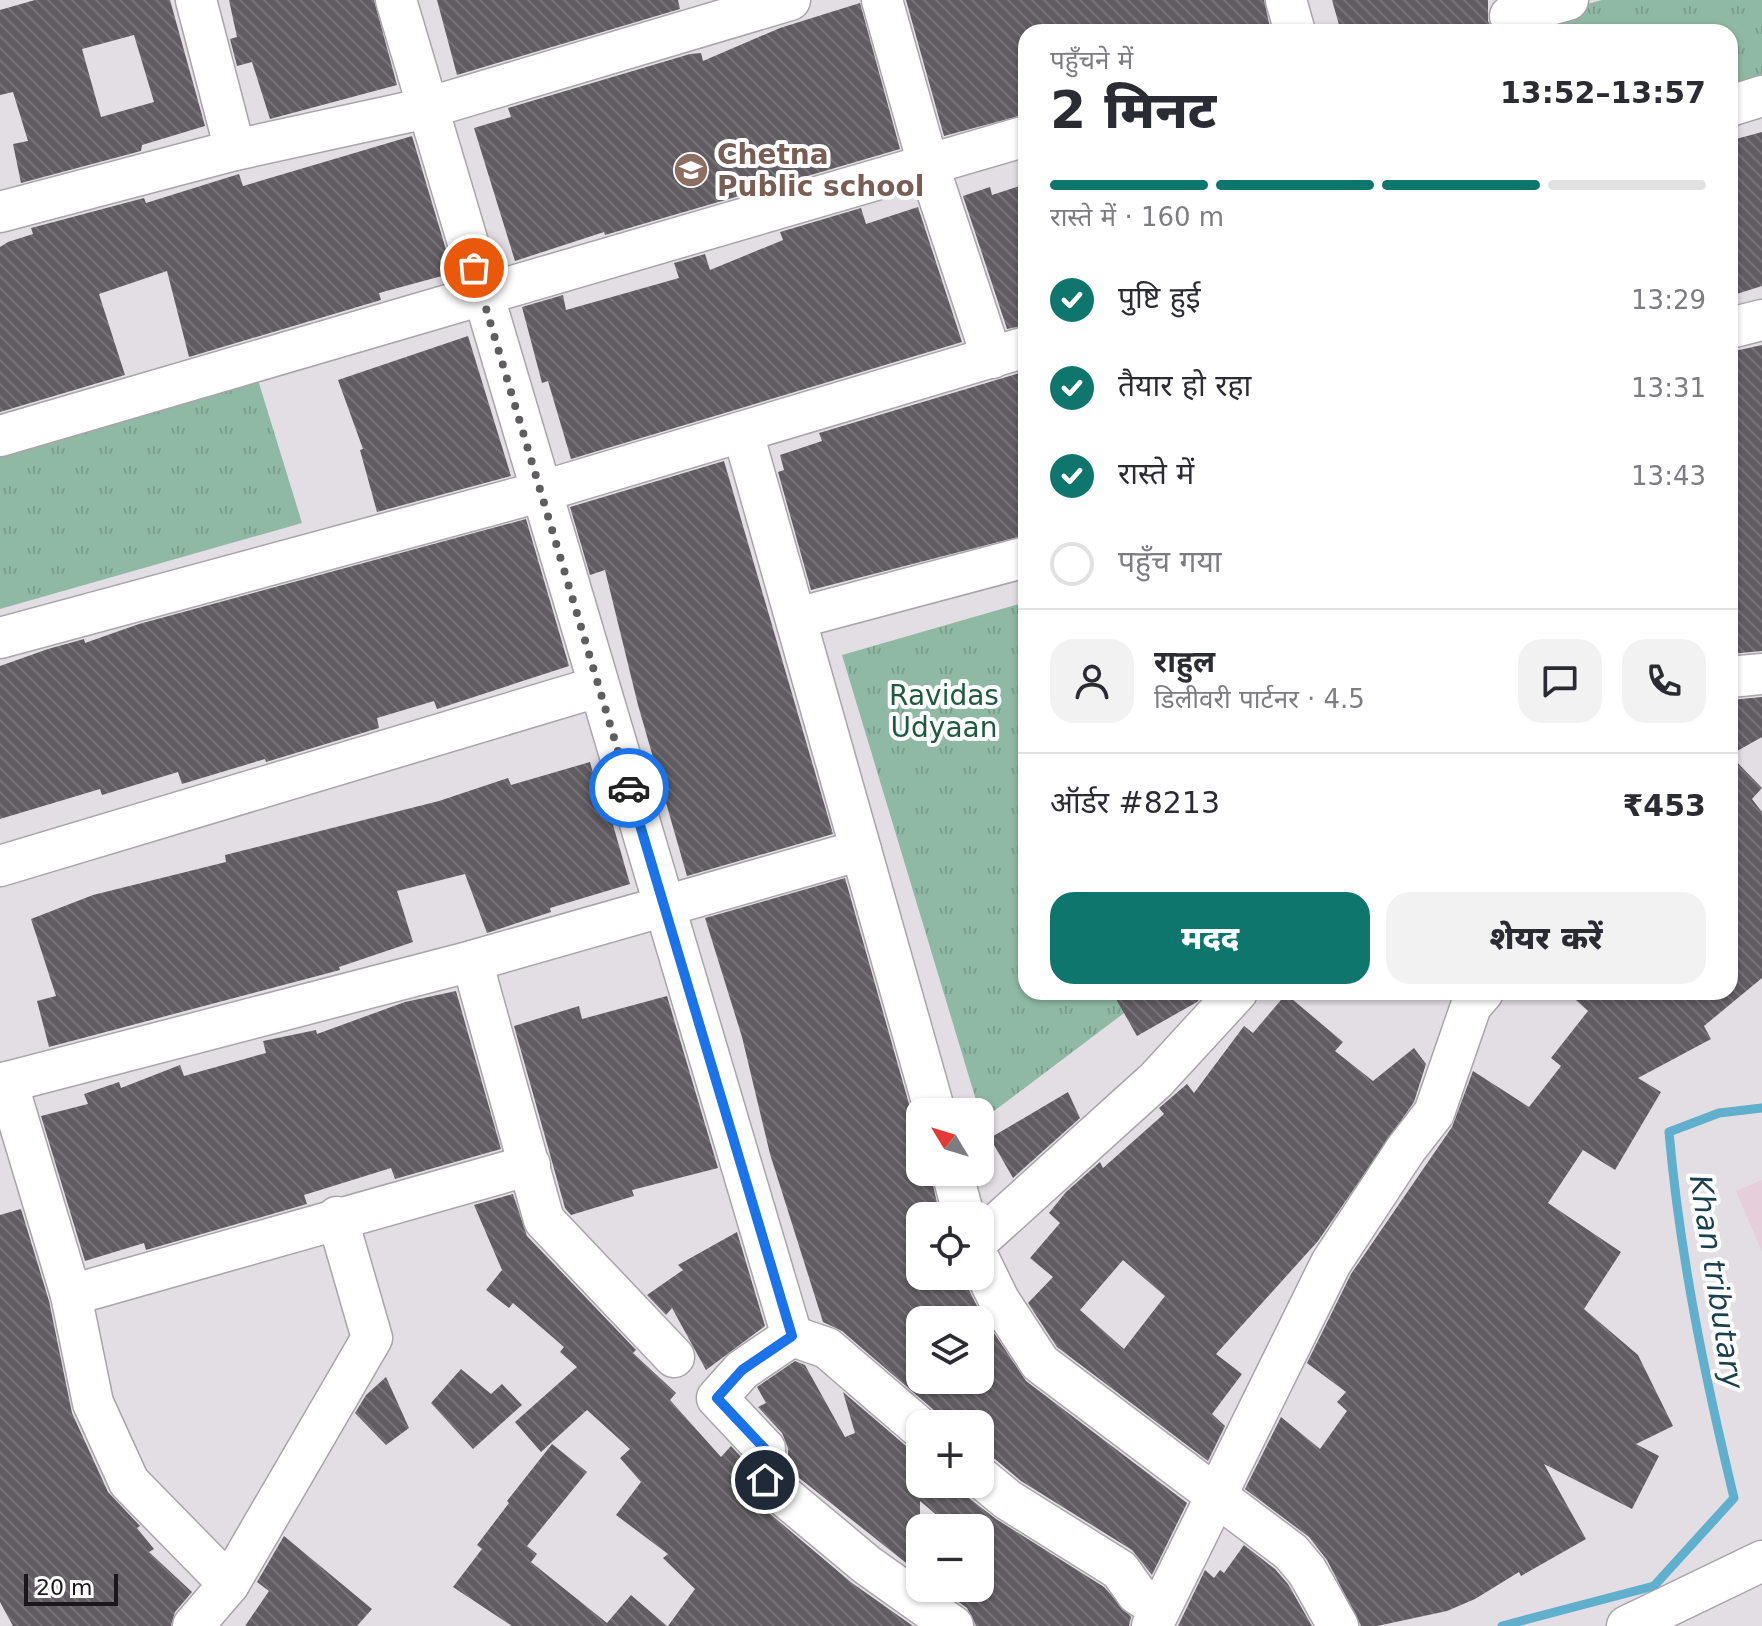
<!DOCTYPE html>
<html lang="hi">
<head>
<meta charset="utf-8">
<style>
  :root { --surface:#fff; --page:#f2f2f3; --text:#2b2b33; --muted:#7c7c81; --line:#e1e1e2; --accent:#0f766e }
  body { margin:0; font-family:"DejaVu Sans","Noto Sans Devanagari",sans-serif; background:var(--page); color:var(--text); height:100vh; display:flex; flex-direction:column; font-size:30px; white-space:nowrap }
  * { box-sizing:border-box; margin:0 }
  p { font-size:26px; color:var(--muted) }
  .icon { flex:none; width:44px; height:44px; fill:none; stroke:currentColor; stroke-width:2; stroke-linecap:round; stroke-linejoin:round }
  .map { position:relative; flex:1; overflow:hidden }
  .sheet { position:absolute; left:1018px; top:24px; width:720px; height:976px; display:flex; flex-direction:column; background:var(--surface); border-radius:24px; box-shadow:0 2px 6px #0004 }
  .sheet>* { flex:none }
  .needle { width:52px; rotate:308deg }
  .fabs { position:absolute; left:906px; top:1098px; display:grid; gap:16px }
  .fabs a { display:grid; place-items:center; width:88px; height:88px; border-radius:16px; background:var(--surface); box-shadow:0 2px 6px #0004; font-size:40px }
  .scale { position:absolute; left:24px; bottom:20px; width:94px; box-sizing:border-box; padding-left:8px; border:4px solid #191719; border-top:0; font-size:22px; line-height:28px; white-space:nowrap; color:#191719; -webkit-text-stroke:6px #fff; paint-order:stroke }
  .pin { position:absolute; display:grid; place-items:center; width:68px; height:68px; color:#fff; margin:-34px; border:4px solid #fff; border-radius:50%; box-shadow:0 2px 8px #0007 }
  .courier { position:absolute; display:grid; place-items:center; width:80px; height:80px; margin:-40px; border:6px solid #1a73e8; border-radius:50%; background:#fff; color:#222; box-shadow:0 2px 10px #0007 }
  .headline em { font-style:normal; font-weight:800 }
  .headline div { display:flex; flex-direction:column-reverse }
  .headline { display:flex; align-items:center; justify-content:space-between; height:136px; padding:0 32px }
  h1 { font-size:52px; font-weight:800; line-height:60px }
  .bar { display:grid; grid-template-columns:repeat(4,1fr); gap:12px 8px; align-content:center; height:96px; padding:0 32px }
  .bar i { height:10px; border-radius:6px; background:var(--line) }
  .bar .on { background:var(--accent) }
  .bar p { grid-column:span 4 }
  .line { display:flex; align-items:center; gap:20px; padding:0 32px; border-top:2px solid var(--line) }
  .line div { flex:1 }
  .round { display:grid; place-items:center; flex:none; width:84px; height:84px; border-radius:24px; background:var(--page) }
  ol { padding:0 32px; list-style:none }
  li { display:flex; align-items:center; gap:24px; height:88px }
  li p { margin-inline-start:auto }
  li .icon { padding:8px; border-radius:50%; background:var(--accent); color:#fff; stroke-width:4 }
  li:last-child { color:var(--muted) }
  li i { width:44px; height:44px; border:4px solid var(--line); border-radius:50% }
  .primary-button { display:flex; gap:16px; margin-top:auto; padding:16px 32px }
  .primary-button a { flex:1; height:92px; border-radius:24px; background:var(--accent); color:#fff; font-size:32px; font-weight:800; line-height:92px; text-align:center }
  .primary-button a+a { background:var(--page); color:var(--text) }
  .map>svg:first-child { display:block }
  .education { fill:#e6cfda }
  .park { fill:url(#park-tufts) }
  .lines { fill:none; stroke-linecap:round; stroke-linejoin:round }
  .stream { stroke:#5fafcd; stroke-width:9 }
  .building { fill:url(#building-back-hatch); fill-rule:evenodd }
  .minor-casing { stroke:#a9a4a9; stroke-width:43 }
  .minor { stroke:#fff; stroke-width:40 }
  .done { stroke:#605d60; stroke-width:8; stroke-dasharray:0 14.4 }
  .route { stroke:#1a73e8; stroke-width:10 }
  .labels { text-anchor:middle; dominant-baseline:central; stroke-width:8; stroke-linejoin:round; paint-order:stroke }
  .education-label { font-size:28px; font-weight:bold; fill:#785e54; stroke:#fff; text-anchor:start }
  .park-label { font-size:28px; fill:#1f5942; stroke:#fff }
  .water-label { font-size:30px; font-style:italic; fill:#193e4c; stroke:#fff }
</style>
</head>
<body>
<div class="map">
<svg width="1762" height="1626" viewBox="0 0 1762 1626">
  <defs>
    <pattern id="park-tufts" width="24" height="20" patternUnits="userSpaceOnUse" patternTransform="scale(2)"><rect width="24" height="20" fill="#8fb9a4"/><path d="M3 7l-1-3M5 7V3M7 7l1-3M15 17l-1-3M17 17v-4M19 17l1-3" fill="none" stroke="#7b9e8d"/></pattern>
    <pattern id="building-back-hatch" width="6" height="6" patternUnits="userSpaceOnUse" patternTransform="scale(2)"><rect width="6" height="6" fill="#605c61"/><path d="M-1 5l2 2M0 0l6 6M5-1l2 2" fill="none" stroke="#767377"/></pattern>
  </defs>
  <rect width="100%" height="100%" fill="#e3dee4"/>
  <polygon class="education" points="1762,1180 1762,1252 1736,1191"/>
  <g class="park">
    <polygon points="1602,0 1762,0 1762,101 1730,109 1730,32 1536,32 1532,19"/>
    <polygon points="254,367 302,523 0,609 0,443"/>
    <polygon points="1026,602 1026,992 1152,992 982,1120 842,655"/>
  </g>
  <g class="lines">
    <path class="stream" d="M1502,1626L1654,1586L1734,1498C1705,1377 1680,1257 1669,1132L1719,1113L1762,1108"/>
  </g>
  <g class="building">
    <path d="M35,0H170L205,126L142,145L141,151L21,183L13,144L28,141L13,92L0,95V10ZM134,35L154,102L101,117L82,49Z"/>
    <polygon points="229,0 374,0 397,85 270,119 252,62 237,66 230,39 237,37"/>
    <polygon points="437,0 678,0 680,9 457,75"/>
    <polygon points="906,0 1264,0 1271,32 1026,32 1026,114 944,136"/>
    <polygon points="1332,0 1488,0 1488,21 1494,32 1341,32"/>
    <polygon points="860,3 900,149 605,235 604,232 515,261 474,128 511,117 508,108 690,54 701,53 703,61 780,28"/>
    <polygon points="1762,132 1762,286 1730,296 1730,151 1738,149 1736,139"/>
    <polygon points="412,136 453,273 379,293 381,300 189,357 167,271 99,294 125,375 0,412 0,247 8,242 33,234 31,228 144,198 146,203 239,174 243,186"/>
    <polygon points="1026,184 1026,325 1007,329 963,196 990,187 992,195"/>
    <polygon points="918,207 962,342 571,459 548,381 542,383 522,307 563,295 566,310 679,278 674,263 705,254 710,270 783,240 780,232 861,208 866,224"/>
    <polygon points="468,336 511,476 377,512 360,450 363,449 338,380"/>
    <polygon points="1762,345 1762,651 1730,654 1730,352"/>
    <polygon points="1026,371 1026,535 811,590 778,472 784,470 780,455 822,441 819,433"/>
    <polygon points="724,461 833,834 687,876 638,705 605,570 590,575 570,507"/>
    <polygon points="526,519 569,666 437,709 434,701 377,718 379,728 266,762 265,759 182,784 178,772 102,795 100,789 0,819 0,666 48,649 84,639 85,643 139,624"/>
    <polygon points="1762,697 1762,737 1730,755 1762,788 1752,799 1762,812 1762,978 1704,1026 1711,1039 1638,1078 1661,1092 1615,1170 1583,1150 1548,1203 1621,1252 1584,1309 1638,1355 1673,1426 1636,1444 1659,1456 1632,1509 1544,1464 1586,1539 1521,1576 1519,1572 1475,1599 1447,1611 1377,1626 1361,1626 1327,1560 1309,1537 1245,1489 1281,1417 1320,1449 1347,1411 1337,1402 1346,1392 1307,1363 1351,1274 1452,1127 1473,1071 1529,1107 1561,1066 1551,1058 1588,1011 1567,992 1730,992 1730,700"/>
    <polygon points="590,762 602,806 607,804 630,884 550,908 551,912 487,933 465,874 397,891 413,942 339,967 340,970 49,1047 37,1001 56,996 31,919 93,895 226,862 225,855 439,801 508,778 511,785"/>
    <path d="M845,878L913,1118L920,1129V1172H930L940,1216H920V1276H962L980,1312L1026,1381L1187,1503L1152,1575L1132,1550L1021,1481L995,1459L980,1455V1424H942L935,1411L842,1331L823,1322L770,1154L742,1037L705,918ZM910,1320H980V1380H920V1346Z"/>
    <polygon points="456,991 501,1149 395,1179 391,1168 304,1195 307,1204 146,1250 144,1243 85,1261 41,1116 88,1104 84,1094 119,1082 121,1088 180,1065 184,1076 266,1053 263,1041 316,1030 317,1034 405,1002"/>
    <polygon points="1112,992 1206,992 1197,1002 1137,1036"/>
    <path d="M1286,994L1343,1042L1335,1051L1373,1081L1414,1048L1426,1064L1414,1102L1318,1241L1216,1354L1242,1374L1212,1414L1225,1426L1208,1461L1057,1347L1028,1303L1053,1277L1030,1258L1060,1223L1049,1213L1066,1192L1100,1162L1103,1168L1164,1114L1159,1108L1187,1084L1194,1093L1244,1026L1253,1033ZM1123,1260L1165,1296L1124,1349L1080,1310Z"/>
    <polygon points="667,996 718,1168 632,1190 634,1196 571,1215 565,1208 514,1026 579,1006 582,1019"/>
    <polygon points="1068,1092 1080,1118 1013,1178 990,1138"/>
    <polygon points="513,1194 527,1236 636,1350 633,1353 676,1393 670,1400 721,1457 731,1446 742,1458 742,1481 750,1497 852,1583 913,1626 668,1626 695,1589 663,1558 668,1554 616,1515 641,1482 620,1458 630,1449 587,1410 541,1452 515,1422 577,1367 560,1352 564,1347 513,1303 509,1308 486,1290 502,1270 474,1205"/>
    <polygon points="21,1209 49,1301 72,1413 108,1492 140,1526 137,1528 154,1549 149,1552 192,1592 175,1612 171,1626 13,1626 0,1602 0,1215"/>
    <polygon points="737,1232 765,1326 706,1370 672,1308 666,1315 647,1295 683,1270 678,1265"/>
    <polygon points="795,1361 805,1365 845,1437 855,1433 843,1392 905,1445 920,1450 920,1484 958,1484 965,1495 996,1519 1104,1587 1131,1617 1129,1626 976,1626 967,1608 939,1588 980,1588 980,1528 952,1528 920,1501 920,1574 788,1469 788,1448 782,1433 758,1407 766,1403 757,1387"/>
    <polygon points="461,1369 491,1394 502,1384 522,1405 473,1449 431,1403"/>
    <polygon points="386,1377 409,1428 386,1445 355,1413 366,1395"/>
    <polygon points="552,1444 587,1472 527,1546 537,1554 531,1562 607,1623 631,1595 667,1626 512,1626 453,1587 482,1549 477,1545 509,1503 507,1501"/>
    <polygon points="284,1536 372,1609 357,1626 245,1626 269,1591 257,1582"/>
    <polygon points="1244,1545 1275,1569 1288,1584 1312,1626 1178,1626 1205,1570 1214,1578 1220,1570 1224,1573"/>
  </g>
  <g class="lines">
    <g class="minor-casing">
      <g id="minor">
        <polyline points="196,0 235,150"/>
        <polyline points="396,0 792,1336"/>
        <polyline points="882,0 928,164 992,358"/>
        <polyline points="1286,0 1295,32"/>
        <polyline points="1510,16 1568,0"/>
        <polyline points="1730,106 1762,96"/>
        <polyline points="0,212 235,150 427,108 790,0"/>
        <polyline points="1730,328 1762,320"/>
        <polyline points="743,433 935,1112"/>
        <polyline points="0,436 1026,136"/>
        <polyline points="797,618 1026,557"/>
        <polyline points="0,638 543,491 1026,347"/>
        <polyline points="1730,677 1762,674"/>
        <polyline points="0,866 597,687"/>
        <polyline points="472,961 544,1220 674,1357"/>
        <polyline points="7,1082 71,1295 93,1403 129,1482 229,1584"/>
        <polyline points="0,1084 472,961 861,850"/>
        <polyline points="952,1172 964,1216"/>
        <polyline points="980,1239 1156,1080 1237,992"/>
        <polyline points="980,1261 999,1300 1040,1363 1291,1552 1307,1571 1338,1626"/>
        <polyline points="71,1295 530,1165"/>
        <polyline points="792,1336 742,1370 717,1398 765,1449 765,1480 867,1565 953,1626"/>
        <polyline points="792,1336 827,1348 920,1428"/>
        <polyline points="980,1477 1008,1500 1120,1570 1137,1594 1159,1608"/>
        <polyline points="193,1626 229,1584 372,1338 337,1217"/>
        <polyline points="1152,1626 1331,1263 1406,1149 1434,1113 1471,1006 1483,992"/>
        <polyline points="1627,1626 1762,1561"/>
      </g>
    </g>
    <use href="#minor" class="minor"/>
  </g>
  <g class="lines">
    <polyline class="done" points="474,268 629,788"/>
    <polyline class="route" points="629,788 792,1336 742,1370 717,1398 765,1449 765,1480"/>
  </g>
  <defs>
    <g id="school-disc" transform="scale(1.8)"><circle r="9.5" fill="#8d6e63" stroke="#fff"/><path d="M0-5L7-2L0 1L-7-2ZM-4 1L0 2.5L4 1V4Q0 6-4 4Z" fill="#fff"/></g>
  </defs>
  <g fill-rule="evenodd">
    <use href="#school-disc" x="691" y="170"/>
  </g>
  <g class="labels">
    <g class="education-label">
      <text x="717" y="154">Chetna<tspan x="717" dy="32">Public school</tspan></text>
    </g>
    <g class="park-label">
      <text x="944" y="695">Ravidas<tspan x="944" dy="32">Udyaan</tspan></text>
    </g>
    <g class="water-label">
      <text transform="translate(1717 1282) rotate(81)">Khan tributary</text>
    </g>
  </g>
</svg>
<div class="fabs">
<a><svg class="needle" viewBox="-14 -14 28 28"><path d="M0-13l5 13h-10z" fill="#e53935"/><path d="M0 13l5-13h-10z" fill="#7c7c81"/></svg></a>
<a><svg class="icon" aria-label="locate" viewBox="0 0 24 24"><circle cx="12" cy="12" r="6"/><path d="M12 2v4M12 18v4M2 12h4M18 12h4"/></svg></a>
<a><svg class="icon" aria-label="layers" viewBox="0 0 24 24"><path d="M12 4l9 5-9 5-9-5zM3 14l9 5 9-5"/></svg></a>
<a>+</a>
<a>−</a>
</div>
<div class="scale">20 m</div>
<div class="pin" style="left:474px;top:268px;background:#ea580c"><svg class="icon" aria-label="bag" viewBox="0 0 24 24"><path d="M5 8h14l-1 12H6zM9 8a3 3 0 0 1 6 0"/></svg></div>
<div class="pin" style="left:765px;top:1480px;background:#1f2937"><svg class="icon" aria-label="home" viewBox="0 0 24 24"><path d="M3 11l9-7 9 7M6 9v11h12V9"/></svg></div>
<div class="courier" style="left:629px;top:788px"><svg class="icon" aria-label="car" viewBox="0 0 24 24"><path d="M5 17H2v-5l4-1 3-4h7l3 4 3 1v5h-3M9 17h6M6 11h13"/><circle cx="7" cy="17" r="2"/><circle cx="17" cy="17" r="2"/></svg></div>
<section class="sheet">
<div class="headline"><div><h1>2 मिनट</h1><p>पहुँचने में</p></div><em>13:52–13:57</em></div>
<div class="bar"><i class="on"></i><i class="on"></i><i class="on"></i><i></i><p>रास्ते में · 160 m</p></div>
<ol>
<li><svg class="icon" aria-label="check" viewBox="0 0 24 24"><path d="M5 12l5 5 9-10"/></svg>पुष्टि हुई<p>13:29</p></li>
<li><svg class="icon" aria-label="check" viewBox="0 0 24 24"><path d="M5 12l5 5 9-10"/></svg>तैयार हो रहा<p>13:31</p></li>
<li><svg class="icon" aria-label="check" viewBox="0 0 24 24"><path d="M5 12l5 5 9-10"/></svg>रास्ते में<p>13:43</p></li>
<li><i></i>पहुँच गया</li>
</ol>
<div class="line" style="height:144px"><a class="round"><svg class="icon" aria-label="person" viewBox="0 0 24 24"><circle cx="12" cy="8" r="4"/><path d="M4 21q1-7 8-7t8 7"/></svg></a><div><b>राहुल</b><p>डिलीवरी पार्टनर · 4.5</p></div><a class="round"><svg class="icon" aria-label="chat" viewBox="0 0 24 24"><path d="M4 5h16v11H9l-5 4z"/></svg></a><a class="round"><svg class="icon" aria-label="phone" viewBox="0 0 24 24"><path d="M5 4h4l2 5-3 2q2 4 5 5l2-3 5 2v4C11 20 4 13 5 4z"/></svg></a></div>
<div class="line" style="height:104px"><div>ऑर्डर #8213</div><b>₹453</b></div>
<div class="primary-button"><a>मदद</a><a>शेयर करें</a></div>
</section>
</div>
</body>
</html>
